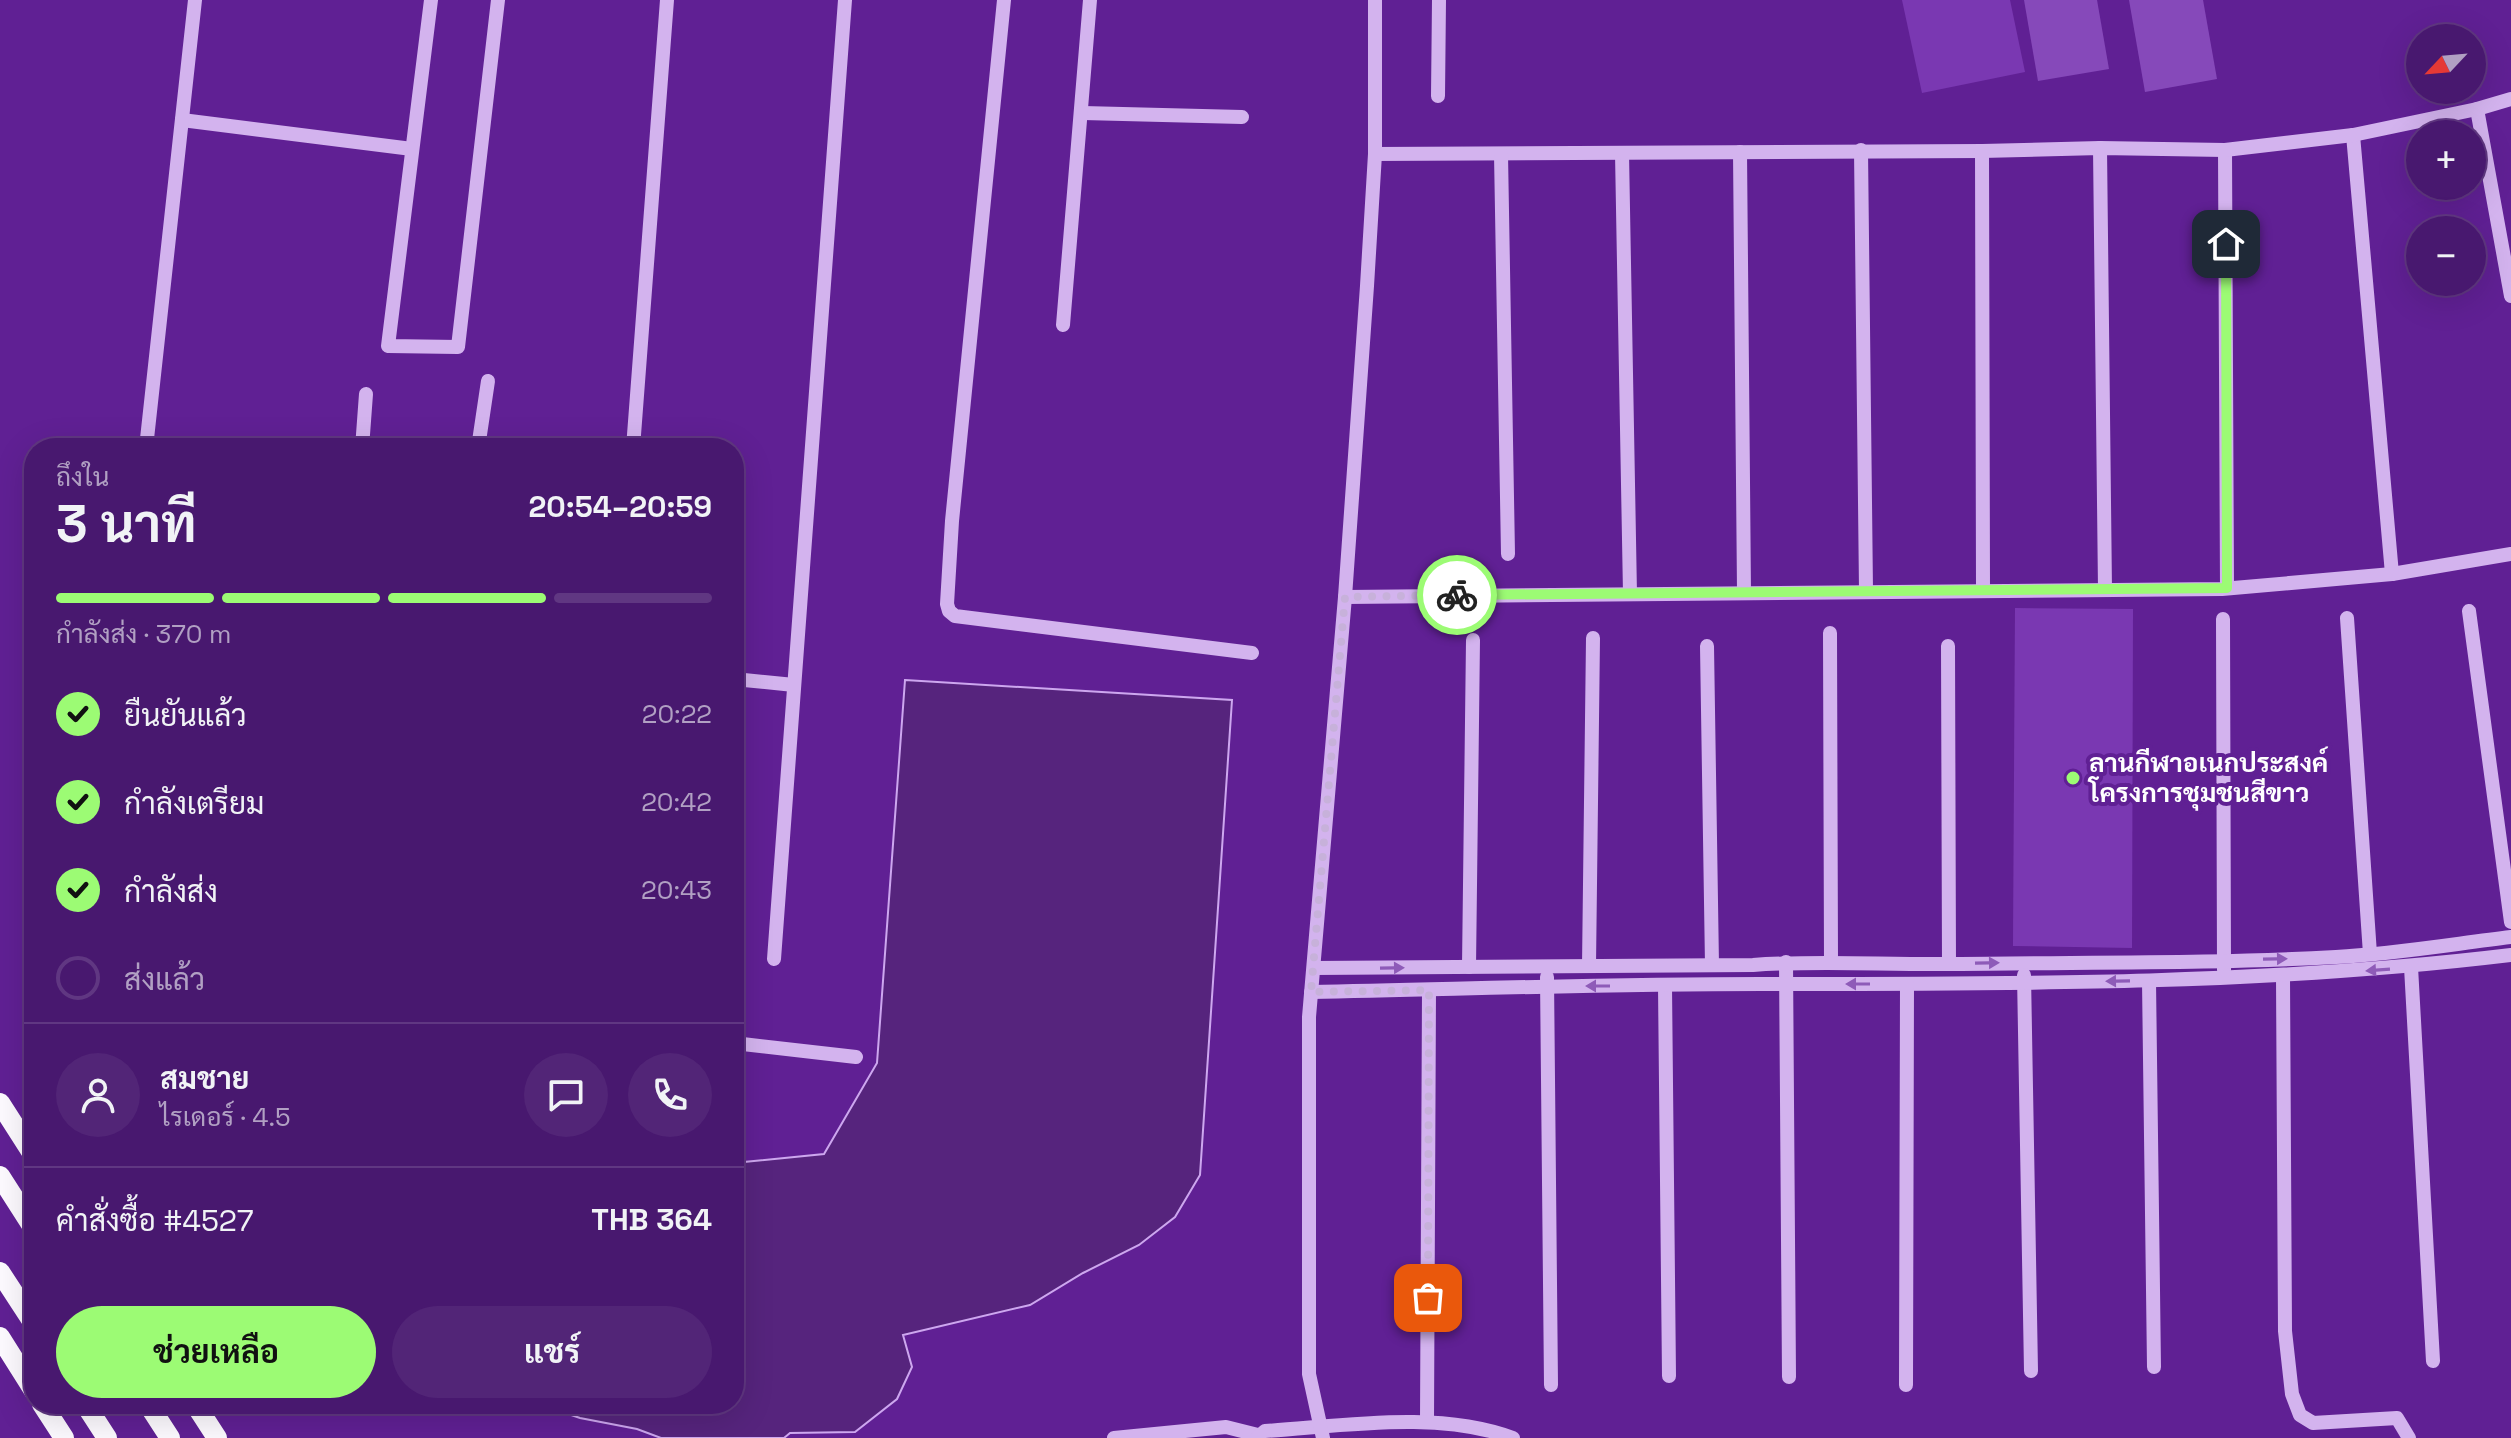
<!DOCTYPE html>
<html lang="th">
<head>
<meta charset="utf-8">
<style>
  :root { --surface:#48186f; --page:#522577; --text:#f1f3f6; --muted:#b1a0c3; --line:#603782; --accent:#9cfb74 }
  body { margin:0; font-family:"Space Grotesk",Sarabun,sans-serif; background:var(--page); color:var(--text); height:100vh; display:flex; flex-direction:column; font-size:30px; white-space:nowrap }
  * { box-sizing:border-box; margin:0 }
  p { font-size:26px; color:var(--muted) }
  .icon { flex:none; width:44px; height:44px; fill:none; stroke:currentColor; stroke-width:2; stroke-linecap:round; stroke-linejoin:round }
  .map { position:relative; flex:1; overflow:hidden }
  .side { position:absolute; left:24px; top:438px; width:720px; height:976px; display:flex; flex-direction:column; background:var(--surface); border-radius:32px; box-shadow:0 8px 32px #0002,0 0 0 2px var(--line) }
  .side>* { flex:none }
  .needle { width:52px; rotate:244deg }
  .tools { position:absolute; left:2406px; top:24px; display:grid; gap:16px }
  .tools a { display:grid; place-items:center; width:80px; height:80px; border-radius:50%; background:var(--surface); box-shadow:0 8px 32px #0002,0 0 0 2px var(--line); font-size:40px }
  .pin { position:absolute; display:grid; place-items:center; width:68px; height:68px; color:#fff; margin:-34px; border-radius:16px; box-shadow:0 4px 12px #0006 }
  .courier { position:absolute; display:grid; place-items:center; width:80px; height:80px; margin:-40px; border:6px solid #9cfb74; border-radius:50%; background:#fff; color:#222; box-shadow:0 2px 10px #0007 }
  .headline em { font-style:normal; font-weight:700 }
  .headline div { display:flex; flex-direction:column-reverse }
  .headline { display:flex; align-items:center; justify-content:space-between; height:136px; padding:0 32px }
  h1 { font-size:52px; font-weight:700; line-height:60px }
  .bar { display:grid; grid-template-columns:repeat(4,1fr); gap:12px 8px; align-content:center; height:96px; padding:0 32px }
  .bar i { height:10px; border-radius:6px; background:var(--line) }
  .bar .current { background:var(--accent) }
  .bar p { grid-column:span 4 }
  .line { display:flex; align-items:center; gap:20px; padding:0 32px; border-top:2px solid var(--line) }
  .line div { flex:1 }
  .round { display:grid; place-items:center; flex:none; width:84px; height:84px; border-radius:42px; background:var(--page) }
  ol { padding:0 32px; list-style:none }
  li { display:flex; align-items:center; gap:24px; height:88px }
  li p { margin-inline-start:auto }
  li .icon { padding:8px; border-radius:50%; background:var(--accent); color:#111; stroke-width:4 }
  li:last-child { color:var(--muted) }
  li i { width:44px; height:44px; border:4px solid var(--line); border-radius:50% }
  .button { display:flex; gap:16px; margin-top:auto; padding:16px 32px }
  .button a { flex:1; height:92px; border-radius:48px; background:var(--accent); color:#111; font-size:32px; font-weight:700; line-height:92px; text-align:center }
  .button a+a { background:var(--page); color:var(--text) }
  .map>svg:first-child { display:block }
  .green { fill:#7a38b2 }
  .water { fill:#56247d; stroke:#cda7ef; stroke-width:2 }
  .building { fill:#8649ba }
  .lines { fill:none; stroke-linecap:round; stroke-linejoin:round }
  .minor { stroke:#d3b3ee; stroke-width:14 }
  .major { stroke:#fdfaff; stroke-width:20 }
  .oneway { fill:#8e5bb8 }
  .done { stroke:#c7b1da; stroke-width:8; stroke-dasharray:0 14.4 }
  .route { stroke:#9cfb74; stroke-width:10 }
  .poi-dot { fill:#9cfb74; stroke:#602094; stroke-width:3 }
  .labels { text-anchor:middle; dominant-baseline:central; stroke-width:8; stroke-linejoin:round; paint-order:stroke }
  .poi-label { font-size:26px; font-weight:bold; fill:#fff; stroke:#602094; text-anchor:start }
</style>
</head>
<body>
<div class="map">
<svg width="2511" height="1438" viewBox="0 0 2511 1438">
  <rect width="100%" height="100%" fill="#602094"/>
  <g class="green">
    <polygon points="1902,0 2010,0 2025,72 1922,93"/>
    <polygon points="2015,608 2133,609 2132,948 2013,946"/>
  </g>
  <polygon class="water" points="905,680 1232,700 1200,1175 1175,1217 1139,1245 1083,1273 1030,1305 903,1335 912,1367 897,1399 855,1432 790,1433 784,1438 661,1438 637,1429 580,1418 539,1404 734,1404 734,1163 824,1154 877,1063"/>
  <g class="building">
    <polygon points="2024,0 2097,0 2109,69 2038,81"/>
    <polygon points="2129,0 2203,0 2217,79 2145,92"/>
  </g>
  <g class="lines">
    <g class="minor">
      <polyline points="431,0 388,346 458,347 498,0"/>
      <polyline points="1004,0 952,521 947,604 949,611 955,616 1252,653"/>
      <polyline points="1438,96 1439,0"/>
      <polyline points="2477,109 2511,296"/>
      <polyline points="1083,113 1242,117"/>
      <polyline points="182,120 412,149"/>
      <polyline points="2353,135 2392,574"/>
      <polyline points="2100,148 2105,590"/>
      <polyline points="1861,150 1866,590"/>
      <polyline points="2225,150 2227,588"/>
      <polyline points="1982,151 1983,590"/>
      <polyline points="1740,152 1744,592"/>
      <polyline points="1622,153 1630,594"/>
      <polyline points="1375,154 1982,151 2100,148 2225,150 2353,135 2477,109 2511,99"/>
      <polyline points="1501,154 1508,554"/>
      <polyline points="1063,325 1090,0"/>
      <polyline points="146,448 195,0"/>
      <polyline points="362,448 366,394"/>
      <polyline points="478,448 488,381"/>
      <polyline points="633,448 667,0"/>
      <polyline points="1345,597 2222,589 2392,574 2511,554"/>
      <polyline points="2469,611 2511,922"/>
      <polyline points="2347,618 2370,954"/>
      <polyline points="2223,619 2224,970"/>
      <polyline points="1830,633 1831,962"/>
      <polyline points="1707,646 1712,965"/>
      <polyline points="1948,646 1949,964"/>
      <polyline points="734,679 794,685"/>
      <polyline points="774,959 845,0"/>
      <polyline points="1786,962 1789,1377"/>
      <polyline points="1589,966 1593,638"/>
      <polyline points="1469,967 1473,640"/>
      <polyline points="2411,967 2433,1361"/>
      <path d="M1314,968L1753,965C1820,960 1886,965 1953,964C2081,962 2209,964 2336,957C2394,954 2453,944 2511,937"/>
      <polyline points="2024,975 2031,1371"/>
      <polyline points="1547,977 1551,1385"/>
      <polyline points="2283,977 2285,1331 2292,1394 2300,1415 2313,1423 2397,1418 2409,1438"/>
      <polyline points="2149,981 2154,1367"/>
      <polyline points="1665,986 1669,1376"/>
      <path d="M1311,992C1470,989 1629,983 1788,984C2029,984 2271,984 2511,955"/>
      <polyline points="734,1043 856,1057"/>
      <polyline points="1906,1385 1907,984"/>
      <polyline points="1427,1421 1429,990"/>
      <polyline points="1114,1438 1226,1427 1258,1435"/>
      <path d="M1257,1438L1265,1431C1343,1426 1438,1410 1513,1438"/>
      <polyline points="1323,1438 1309,1374 1309,1017 1345,597 1367,286 1375,154 1375,0"/>
    </g>
    <g class="major">
      <polyline points="0,1103 34,1156"/>
      <polyline points="0,1176 34,1229"/>
      <polyline points="0,1272 34,1324"/>
      <polyline points="0,1337 34,1391"/>
      <polyline points="42,1404 64,1438"/>
      <polyline points="85,1404 107,1438"/>
      <polyline points="148,1404 170,1438"/>
      <polyline points="195,1404 217,1438"/>
    </g>
  </g>
  <defs><path id="oneway-solid" d="M-6-.8H1V-3.2L6.5 0L1 3.2V.8H-6Z" transform="scale(2)"/></defs>
  <g class="oneway">
    <use href="#oneway-solid" transform="translate(2275 959) rotate(-1)"/>
    <use href="#oneway-solid" transform="translate(1987 963) rotate(-1)"/>
    <use href="#oneway-solid" transform="translate(1392 968) rotate(-1)"/>
    <use href="#oneway-solid" transform="translate(2378 970) rotate(176)"/>
    <use href="#oneway-solid" transform="translate(2118 981) rotate(179)"/>
    <use href="#oneway-solid" transform="translate(1858 984) rotate(-180)"/>
    <use href="#oneway-solid" transform="translate(1598 986) rotate(180)"/>
  </g>
  <g class="lines">
    <polyline class="done" points="1428,1298 1429,990 1311,992 1345,597 1457,595"/>
    <polyline class="route" points="1457,595 2227,588 2226,244"/>
  </g>
  <circle class="poi-dot" cx="2073" cy="778" r="8"/>
  <g class="labels">
    <g class="poi-label">
      <text x="2089" y="763">ลานกีฬาอเนกประสงค์<tspan x="2089" dy="30">โครงการชุมชนสีขาว</tspan></text>
    </g>
  </g>
</svg>
<div class="tools">
<a><svg class="needle" viewBox="-14 -14 28 28"><path d="M0-13l5 13h-10z" fill="#e53935"/><path d="M0 13l5-13h-10z" fill="#b1a0c3"/></svg></a>
<a>+</a>
<a>−</a>
</div>
<div class="pin" style="left:1428px;top:1298px;background:#ea580c"><svg class="icon" aria-label="bag" viewBox="0 0 24 24"><path d="M5 8h14l-1 12H6zM9 8a3 3 0 0 1 6 0"/></svg></div>
<div class="pin" style="left:2226px;top:244px;background:#1f2937"><svg class="icon" aria-label="home" viewBox="0 0 24 24"><path d="M3 11l9-7 9 7M6 9v11h12V9"/></svg></div>
<div class="courier" style="left:1457px;top:595px"><svg class="icon" aria-label="bike" viewBox="0 0 24 24"><circle cx="6" cy="16" r="4"/><circle cx="18" cy="16" r="4"/><path d="M6 16l4-8h5l3 8M10 8l3 8H6M13 5h3"/></svg></div>
<section class="side">
<div class="headline"><div><h1>3 นาที</h1><p>ถึงใน</p></div><em>20:54–20:59</em></div>
<div class="bar"><i class="current"></i><i class="current"></i><i class="current"></i><i></i><p>กำลังส่ง · 370 m</p></div>
<ol>
<li><svg class="icon" aria-label="check" viewBox="0 0 24 24"><path d="M5 12l5 5 9-10"/></svg>ยืนยันแล้ว<p>20:22</p></li>
<li><svg class="icon" aria-label="check" viewBox="0 0 24 24"><path d="M5 12l5 5 9-10"/></svg>กำลังเตรียม<p>20:42</p></li>
<li><svg class="icon" aria-label="check" viewBox="0 0 24 24"><path d="M5 12l5 5 9-10"/></svg>กำลังส่ง<p>20:43</p></li>
<li><i></i>ส่งแล้ว</li>
</ol>
<div class="line" style="height:144px"><a class="round"><svg class="icon" aria-label="person" viewBox="0 0 24 24"><circle cx="12" cy="8" r="4"/><path d="M4 21q1-7 8-7t8 7"/></svg></a><div><b>สมชาย</b><p>ไรเดอร์ · 4.5</p></div><a class="round"><svg class="icon" aria-label="chat" viewBox="0 0 24 24"><path d="M4 5h16v11H9l-5 4z"/></svg></a><a class="round"><svg class="icon" aria-label="phone" viewBox="0 0 24 24"><path d="M5 4h4l2 5-3 2q2 4 5 5l2-3 5 2v4C11 20 4 13 5 4z"/></svg></a></div>
<div class="line" style="height:104px"><div>คำสั่งซื้อ #4527</div><b>THB 364</b></div>
<div class="button"><a>ช่วยเหลือ</a><a>แชร์</a></div>
</section>
</div>
</body>
</html>
